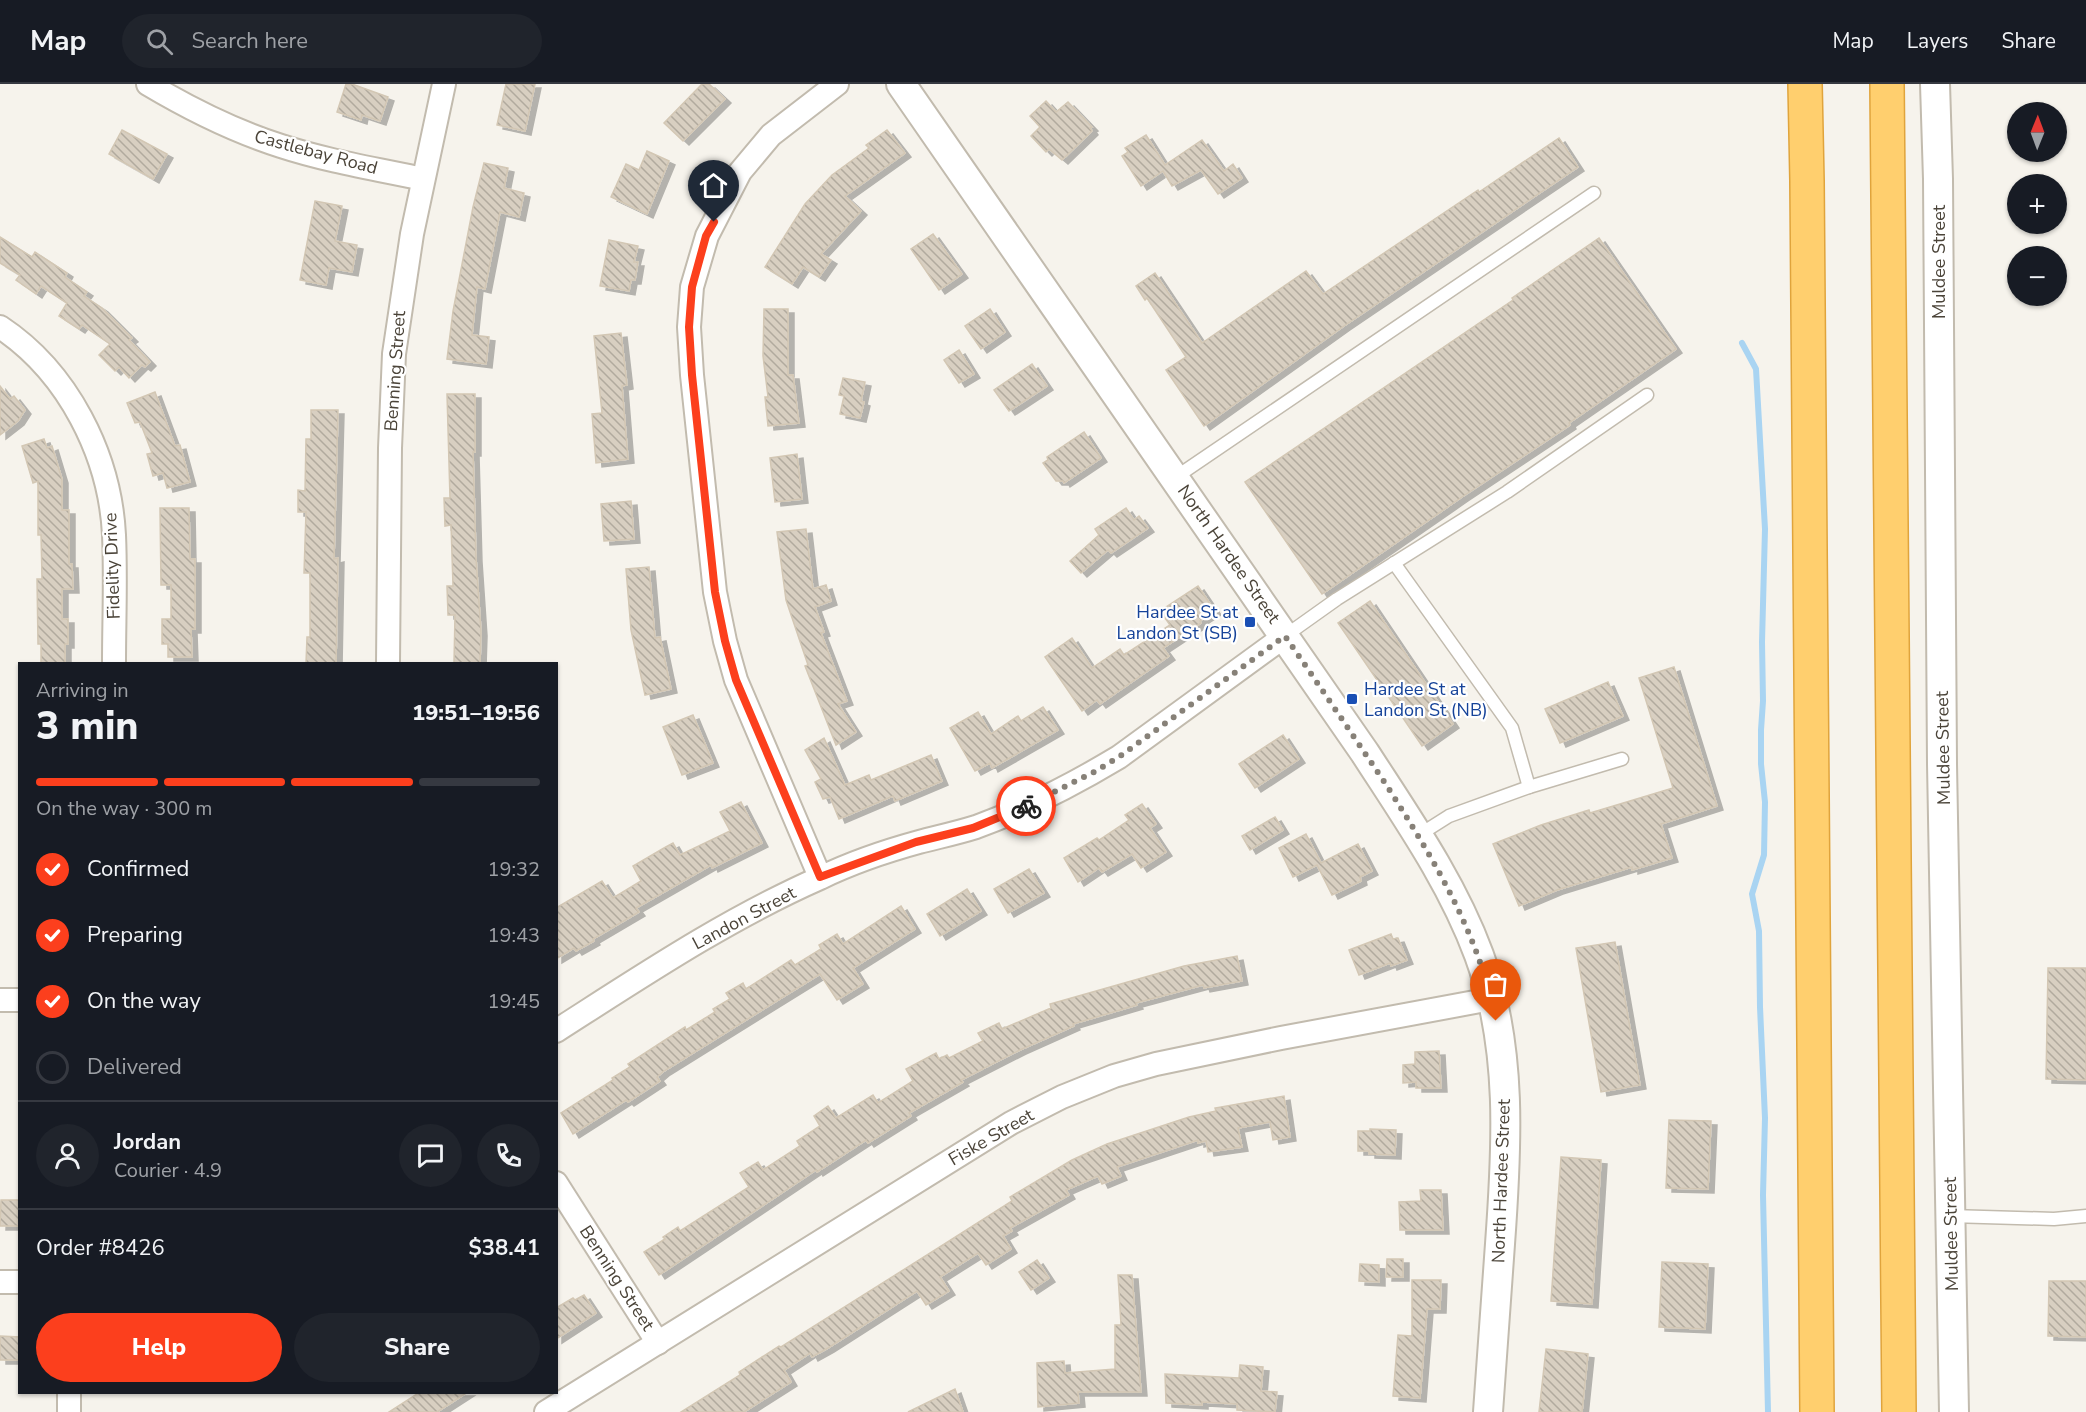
<!DOCTYPE html>
<html lang="en">
<head>
<meta charset="utf-8">
<style>
  :root { --surface:#171b24; --page:#20242c; --text:#f1f3f6; --muted:#9ea1a6; --line:#363941; --accent:#fc3f1d }
  body { margin:0; font-family:"Nunito Sans",sans-serif; background:var(--page); color:var(--text); height:100vh; display:flex; flex-direction:column; font-size:22px; white-space:nowrap }
  * { box-sizing:border-box; margin:0 }
  p { font-size:20px; color:var(--muted) }
  .icon { flex:none; width:33px; height:33px; fill:none; stroke:currentColor; stroke-width:2; stroke-linecap:round; stroke-linejoin:round }
  .map { position:relative; flex:1; overflow:hidden }
  .panel { position:absolute; left:18px; top:578px; width:540px; height:732px; display:flex; flex-direction:column; background:var(--surface); border-radius:0px; box-shadow:0 2px 4px #0004 }
  .panel>* { flex:none }
  .needle { width:39px; rotate:1deg }
  .buttons { position:absolute; left:2007px; top:18px; display:grid; gap:12px }
  .buttons a { display:grid; place-items:center; width:60px; height:60px; border-radius:50%; background:var(--surface); box-shadow:0 2px 4px #0004; font-size:30px }
  .pin { position:absolute; display:grid; place-items:center; width:51px; height:51px; color:#fff; margin:-62px -26px; border-radius:50% 50% 50% 0; rotate:-45deg; box-shadow:0 0 6px #0007 }
  .pin .icon { rotate:45deg }
  .courier { position:absolute; display:grid; place-items:center; width:60px; height:60px; margin:-30px; border:4px solid #fc3f1d; border-radius:50%; background:#fff; color:#222; box-shadow:0 2px 8px #0007 }
  .head em { font-style:normal; font-weight:800 }
  .head div { display:flex; flex-direction:column-reverse }
  .head { display:flex; align-items:center; justify-content:space-between; height:102px; padding:0 18px }
  h1 { font-size:39px; font-weight:800; line-height:45px }
  .bar { display:grid; grid-template-columns:repeat(4,1fr); gap:9px 6px; align-content:center; height:72px; padding:0 18px }
  .bar i { height:8px; border-radius:4px; background:var(--line) }
  .bar .current { background:var(--accent) }
  .bar p { grid-column:span 4 }
  .line { display:flex; align-items:center; gap:15px; padding:0 18px; border-top:2px solid var(--line) }
  .line div { flex:1 }
  .round { display:grid; place-items:center; flex:none; width:63px; height:63px; border-radius:32px; background:var(--page) }
  ol { padding:0 18px; list-style:none }
  li { display:flex; align-items:center; gap:18px; height:66px }
  li p { margin-inline-start:auto }
  li .icon { padding:6px; border-radius:50%; background:var(--accent); color:#fff; stroke-width:4 }
  li:last-child { color:var(--muted) }
  li i { width:33px; height:33px; border:3px solid var(--line); border-radius:50% }
  .cta { display:flex; gap:12px; margin-top:auto; padding:12px 18px }
  .cta a { flex:1; height:69px; border-radius:36px; background:var(--accent); color:#fff; font-size:24px; font-weight:800; line-height:69px; text-align:center }
  .cta a+a { background:var(--page); color:var(--text) }
  header { display:flex; align-items:center; gap:36px; box-sizing:border-box; height:84px; padding:0 30px; background:var(--surface); border-bottom:2px solid var(--line) }
  header strong { font-size:28px }
  nav { display:flex; gap:33px; margin-inline-start:auto; font-size:21px }
  .search { width:420px; height:54px; background:var(--page); display:flex; align-items:center; gap:15px; box-sizing:border-box; padding:0 21px; border-radius:33px; color:var(--muted); font-size:22px }
  .map>svg:first-child { display:block }
  .lines { fill:none; stroke-linecap:round; stroke-linejoin:round }
  .stream { stroke:#a9d4f2; stroke-width:6 }
  .building { fill:url(#building-back-hatch); stroke:#d3c7b4; stroke-width:1.5; filter:url(#shadow) }
  .service-casing { stroke:#c2bbae; stroke-width:15 }
  .minor-casing { stroke:#c2bbae; stroke-width:26 }
  .tertiary-casing { stroke:#c2bbae; stroke-width:32 }
  .motorway-casing { stroke:#e0a43c; stroke-width:36 }
  .service { stroke:#fff; stroke-width:12 }
  .minor { stroke:#fff; stroke-width:22 }
  .tertiary { stroke:#fff; stroke-width:28 }
  .motorway { stroke:#ffcf6e; stroke-width:33 }
  .done { stroke:#878178; stroke-width:6; stroke-dasharray:0 10.8 }
  .route { stroke:#fc3f1d; stroke-width:8 }
  .transit-dot { fill:#1a4fb4; stroke:#fff; stroke-width:2 }
  .labels { text-anchor:middle; dominant-baseline:central; stroke-width:4.5; stroke-linejoin:round; paint-order:stroke }
  .street-label { font-size:18px; fill:#4b4439; stroke:#fff }
  .transit-label { font-size:18px; fill:#164399; stroke:#fff; text-anchor:end }
</style>
</head>
<body>
<header>
<strong>Map</strong>
<div class="search"><svg class="icon" aria-label="search" viewBox="0 0 24 24"><circle cx="10" cy="10" r="6"/><path d="M15 15l6 6"/></svg>Search here</div>
<nav><a>Map</a><a>Layers</a><a>Share</a></nav>
</header>
<div class="map">
<svg width="2086" height="1328" viewBox="0 0 2086 1328">
  <defs>
    <pattern id="building-back-hatch" width="6" height="6" patternUnits="userSpaceOnUse" patternTransform="scale(1.5)"><rect width="6" height="6" fill="#d8cfc1"/><path d="M-1 5l2 2M0 0l6 6M5-1l2 2" fill="none" stroke="#b1aa9e"/></pattern>
    <filter id="shadow"><feDropShadow dx="6" dy="4" stdDeviation="0" flood-color="#0004"/></filter>
  </defs>
  <rect width="100%" height="100%" fill="#f6f3ec"/>
  <g class="lines">
    <polyline class="stream" points="1742,259 1756,285 1765,445 1762,558 1763,617 1761,646 1761,680 1765,718 1764,771 1752,810 1759,847 1760,923 1765,1034 1763,1111 1768,1328"/>
  </g>
  <g class="building">
    <polygon points="346,0 352,0 388,13 380,37 362,31 361,36 337,28"/>
    <polygon points="506,0 535,0 525,47 497,41"/>
    <polygon points="702,0 709,0 725,15 683,57 664,39"/>
    <polygon points="1046,17 1056,28 1068,18 1092,43 1090,44 1092,47 1062,76 1049,65 1046,68 1031,52 1040,43 1030,32"/>
    <polygon points="122,46 167,70 153,95 109,70"/>
    <polygon points="887,46 905,69 845,112 861,127 821,170 831,176 819,193 803,183 792,200 765,183 805,120 832,91 869,64 866,61"/>
    <polygon points="1146,51 1165,81 1202,56 1224,87 1233,80 1242,94 1218,110 1201,86 1172,102 1163,87 1141,102 1122,72 1128,68 1125,64"/>
    <polygon points="1559,54 1578,83 1344,242 1204,342 1166,286 1186,273 1147,214 1145,216 1136,202 1155,189 1202,259 1306,187 1323,210 1478,106 1479,108"/>
    <polygon points="647,67 669,77 647,130 611,113 626,80 639,86"/>
    <polygon points="484,79 508,84 504,104 524,109 519,133 500,128 485,205 477,203 472,251 489,253 486,280 447,275 453,227 473,123"/>
    <polygon points="315,117 342,122 335,157 357,161 352,188 329,184 326,201 300,196"/>
    <polygon points="933,150 962,190 939,206 911,165"/>
    <polygon points="0,153 32,173 35,168 67,189 65,193 87,208 84,212 102,224 132,254 129,256 150,278 145,283 142,281 129,294 119,283 115,287 99,271 110,260 82,241 79,245 59,232 67,219 41,202 36,210 16,196 20,191 0,179"/>
    <polygon points="1599,154 1676,265 1569,339 1570,341 1462,413 1322,510 1245,398 1513,216 1512,214"/>
    <polygon points="609,156 638,162 634,178 638,178 635,196 631,196 629,207 600,202"/>
    <polygon points="764,225 788,225 788,291 793,291 799,339 768,342 765,313 768,313 763,272"/>
    <polygon points="990,225 1005,248 981,265 965,242"/>
    <polygon points="621,249 627,301 622,302 628,375 596,379 592,330 602,329 594,252"/>
    <polygon points="959,266 974,290 959,299 944,276"/>
    <polygon points="1032,280 1047,302 1009,327 994,306"/>
    <polygon points="843,294 865,298 861,317 864,318 860,334 840,330 844,312 839,311"/>
    <polygon points="0,302 10,315 14,312 25,326 18,337 0,351"/>
    <polygon points="155,308 175,362 180,361 190,398 167,404 163,389 153,392 147,370 152,369 140,338 135,339 127,319"/>
    <polygon points="447,310 475,310 475,368 473,368 476,474 481,548 480,579 454,579 455,531 448,531 447,502 453,502 451,441 445,442 444,414 450,414"/>
    <polygon points="311,326 338,326 334,475 338,474 336,579 306,579 307,553 310,553 310,489 304,489 306,428 298,428 298,406 305,407 306,355 311,355"/>
    <polygon points="1084,348 1101,374 1064,399 1063,397 1056,397 1043,379 1048,376 1047,373"/>
    <polygon points="44,355 47,364 52,362 62,395 62,426 69,426 69,480 72,480 73,505 62,505 62,535 68,535 68,560 65,560 65,579 41,579 41,560 38,560 37,495 42,495 41,451 38,451 38,397 33,399 22,362"/>
    <polygon points="797,370 802,415 775,418 770,374"/>
    <polygon points="631,417 634,455 604,457 601,420"/>
    <polygon points="160,424 189,424 190,475 195,475 195,545 191,545 192,573 168,573 168,560 162,560 162,535 171,535 171,501 161,501"/>
    <polygon points="1126,424 1134,436 1139,432 1148,444 1111,469 1108,466 1081,489 1070,477 1099,451 1095,445"/>
    <polygon points="806,445 813,505 826,501 831,517 815,523 824,548 821,549 847,617 838,620 856,648 836,661 805,582 808,581 786,516 777,448"/>
    <polygon points="649,483 655,554 660,553 671,605 645,611 631,546 626,485"/>
    <polygon points="1198,502 1215,527 1200,537 1201,539 1163,564 1169,572 1100,620 1097,616 1082,627 1045,573 1072,554 1092,584 1120,565 1124,571 1170,541 1160,527"/>
    <polygon points="1370,517 1453,640 1422,662 1338,539"/>
    <polygon points="1674,583 1717,722 1661,740 1672,774 1632,786 1632,783 1557,806 1519,822 1493,760 1541,741 1589,726 1590,729 1673,704 1639,594"/>
    <polygon points="1608,598 1623,632 1560,659 1545,625"/>
    <polygon points="1043,623 1058,646 992,684 990,679 975,687 950,644 978,628 991,650 1018,632 1021,637"/>
    <polygon points="693,631 713,679 682,691 663,643"/>
    <polygon points="1283,651 1299,675 1255,704 1239,680"/>
    <polygon points="824,654 845,701 869,691 871,696 931,671 942,697 895,717 893,712 839,735 830,713 823,715 815,698 821,695 805,666"/>
    <polygon points="741,718 762,759 712,784 711,781 636,824 639,828 593,855 594,857 576,867 574,864 556,875 556,824 602,797 613,814 641,797 633,782 664,764 673,759 680,771 730,747 720,728"/>
    <polygon points="1142,720 1156,740 1150,744 1166,768 1141,784 1132,770 1102,788 1099,784 1078,798 1064,774 1097,754 1099,756 1129,736 1125,731"/>
    <polygon points="1275,733 1283,746 1250,766 1242,752"/>
    <polygon points="1306,750 1321,779 1358,760 1372,787 1360,793 1361,797 1332,811 1317,781 1293,793 1279,764"/>
    <polygon points="1029,785 1044,809 1008,829 994,805"/>
    <polygon points="967,805 981,827 940,852 927,830"/>
    <polygon points="901,822 915,845 853,884 863,900 837,916 820,890 664,987 657,993 660,997 628,1018 626,1016 573,1050 561,1029 613,996 612,994 630,983 628,980 685,943 686,946 715,928 713,925 730,915 726,909 743,899 746,905 791,876 795,881 821,865 819,861 837,850 843,860"/>
    <polygon points="1391,850 1393,855 1398,854 1407,876 1391,882 1390,879 1359,891 1349,866"/>
    <polygon points="1615,858 1640,1001 1601,1008 1576,864"/>
    <polygon points="1237,872 1242,897 1204,904 1203,901 1136,919 1137,921 1073,940 1074,942 1020,966 961,996 963,998 909,1029 911,1032 868,1059 866,1056 817,1088 816,1086 659,1191 644,1168 665,1155 663,1153 678,1143 680,1147 749,1103 740,1089 758,1078 763,1086 800,1062 797,1057 820,1042 814,1032 828,1022 836,1034 873,1011 878,1019 913,997 906,985 936,969 939,975 947,971 949,974 983,957 978,949 999,939 1002,945 1051,924 1050,920 1184,882"/>
    <polygon points="2048,884 2086,884 2086,996 2046,995"/>
    <polygon points="1439,967 1441,1004 1416,1004 1416,998 1403,999 1403,981 1415,980 1415,968"/>
    <polygon points="1284,1012 1290,1053 1273,1056 1270,1038 1238,1044 1242,1063 1208,1068 1206,1057 1198,1059 1198,1056 1117,1083 1121,1092 1102,1100 1098,1092 1066,1106 1069,1111 1010,1144 1012,1147 1003,1152 1011,1165 986,1181 978,1169 940,1193 949,1207 926,1221 917,1207 828,1264 812,1273 810,1269 784,1286 791,1298 744,1328 681,1328 740,1291 739,1288 779,1262 781,1263 946,1159 1012,1117 1010,1113 1072,1076 1107,1060 1189,1033 1216,1027 1215,1024"/>
    <polygon points="1669,1036 1711,1037 1708,1105 1666,1104"/>
    <polygon points="1370,1045 1396,1046 1395,1071 1369,1070 1369,1067 1358,1067 1358,1047 1370,1047"/>
    <polygon points="1561,1073 1601,1076 1592,1220 1551,1217"/>
    <polygon points="1420,1106 1441,1106 1443,1146 1400,1146 1399,1118 1421,1117"/>
    <polygon points="1,1116 20,1116 20,1142 0,1142"/>
    <polygon points="1387,1175 1403,1175 1403,1193 1386,1193"/>
    <polygon points="1037,1176 1049,1194 1031,1206 1019,1188"/>
    <polygon points="1662,1178 1708,1180 1705,1245 1659,1243"/>
    <polygon points="1360,1180 1379,1181 1379,1198 1359,1197"/>
    <polygon points="1118,1191 1132,1191 1141,1308 1078,1308 1079,1319 1038,1323 1037,1279 1064,1277 1065,1289 1115,1285 1115,1241 1121,1241"/>
    <polygon points="1412,1196 1441,1196 1440,1225 1427,1225 1420,1314 1393,1312 1398,1251 1412,1252"/>
    <polygon points="2049,1197 2086,1197 2086,1253 2048,1252"/>
    <polygon points="584,1211 596,1229 556,1255 556,1224 573,1214 575,1216"/>
    <polygon points="0,1252 20,1253 20,1276 0,1276"/>
    <polygon points="1546,1265 1588,1270 1582,1328 1539,1328"/>
    <polygon points="1240,1281 1263,1283 1261,1307 1277,1308 1275,1328 1237,1326 1237,1320 1202,1318 1202,1321 1166,1319 1165,1290 1239,1294"/>
    <polygon points="955,1305 963,1328 908,1328"/>
    <polygon points="420,1308 468,1308 437,1328 389,1328"/>
  </g>
  <g class="lines">
    <g class="service-casing">
      <g id="service">
        <polyline points="1176,393 1594,109"/>
        <polyline points="1394,479 1512,644 1529,703 1622,675"/>
        <polyline points="1285,552 1337,515 1507,408 1647,311"/>
        <polyline points="1419,751 1449,732 1529,703"/>
        <polyline points="1950,1132 2054,1135 2086,1132"/>
      </g>
    </g>
    <g class="minor-casing">
      <g id="minor">
        <path d="M148,0C190,25 234,47 281,62C327,77 376,85 423,95"/>
        <path d="M0,243C68,288 110,371 114,451C116,494 114,537 114,579"/>
        <polyline points="388,579 390,364 394,270 412,150 444,0"/>
        <polyline points="820,793 736,596 725,557 715,508 692,291 689,243 692,203 707,152 740,88 771,51 837,0"/>
        <polyline points="0,916 20,916"/>
        <path d="M556,947C642,892 727,835 820,794C851,779 886,767 919,758C938,753 957,749 976,743C1026,725 1074,700 1119,673L1285,552"/>
        <polyline points="556,1099 658,1259"/>
        <polyline points="0,1198 20,1198"/>
        <polyline points="69,1328 69,1308"/>
        <polyline points="546,1328 1011,1039 1062,1013 1114,992 1156,980 1281,954 1491,915"/>
      </g>
    </g>
    <g class="tertiary-casing">
      <g id="tertiary">
        <path d="M901,0L1365,669C1407,734 1452,798 1479,871C1513,963 1507,1064 1500,1160C1496,1216 1492,1272 1488,1328"/>
        <polyline points="1935,0 1938,95 1942,680 1954,1328"/>
      </g>
    </g>
    <g class="motorway-casing">
      <g id="motorway">
        <polyline points="1805,0 1807,97 1817,1328"/>
        <polyline points="1887,0 1899,1328"/>
      </g>
    </g>
    <use href="#service" class="service"/>
    <use href="#minor" class="minor"/>
    <use href="#tertiary" class="tertiary"/>
    <use href="#motorway" class="motorway"/>
  </g>
  <g class="lines">
    <path class="done" d="M1026,722L1094,688L1119,673L1285,552C1319,601 1352,650 1385,699C1433,774 1479,849 1496,937"/>
    <polyline class="route" points="714,138 706,152 692,203 689,243 692,291 715,508 725,557 736,596 820,793 916,758 973,744 1026,722"/>
  </g>
  <g class="transit-dot">
    <rect x="1244" y="532" width="12" height="12" rx="3"/>
    <rect x="1346" y="609" width="12" height="12" rx="3"/>
  </g>
  <g class="labels">
    <g class="street-label">
      <text transform="translate(316 68) rotate(15)">Castlebay Road</text>
      <text transform="translate(1939 178) rotate(-90)">Muldee Street</text>
      <text transform="translate(395 287) rotate(-86)">Benning Street</text>
      <text transform="translate(1229 470) rotate(55)">North Hardee Street</text>
      <text transform="translate(112 482) rotate(-92)">Fidelity Drive</text>
      <text transform="translate(1943 664) rotate(-91)">Muldee Street</text>
      <text transform="translate(744 834) rotate(-28)">Landon Street</text>
      <text transform="translate(991 1053) rotate(-30)">Fiske Street</text>
      <text transform="translate(1501 1097) rotate(-88)">North Hardee Street</text>
      <text transform="translate(1951 1150) rotate(-91)">Muldee Street</text>
      <text transform="translate(617 1194) rotate(57)">Benning Street</text>
    </g>
    <g class="transit-label">
      <text x="1238" y="528">Hardee St at<tspan x="1238" dy="21">Landon St (SB)</tspan></text>
      <text x="1364" y="605" text-anchor="start">Hardee St at<tspan x="1364" dy="21">Landon St (NB)</tspan></text>
    </g>
  </g>
</svg>
<div class="buttons">
<a><svg class="needle" viewBox="-14 -14 28 28"><path d="M0-13l5 13h-10z" fill="#e53935"/><path d="M0 13l5-13h-10z" fill="#9ea1a6"/></svg></a>
<a>+</a>
<a>−</a>
</div>
<div class="pin" style="left:1496px;top:937px;background:#ea580c"><svg class="icon" aria-label="bag" viewBox="0 0 24 24"><path d="M5 8h14l-1 12H6zM9 8a3 3 0 0 1 6 0"/></svg></div>
<div class="pin" style="left:714px;top:138px;background:#1f2937"><svg class="icon" aria-label="home" viewBox="0 0 24 24"><path d="M3 11l9-7 9 7M6 9v11h12V9"/></svg></div>
<div class="courier" style="left:1026px;top:722px"><svg class="icon" aria-label="bike" viewBox="0 0 24 24"><circle cx="6" cy="16" r="4"/><circle cx="18" cy="16" r="4"/><path d="M6 16l4-8h5l3 8M10 8l3 8H6M13 5h3"/></svg></div>
<section class="panel">
<div class="head"><div><h1>3 min</h1><p>Arriving in</p></div><em>19:51–19:56</em></div>
<div class="bar"><i class="current"></i><i class="current"></i><i class="current"></i><i></i><p>On the way · 300 m</p></div>
<ol>
<li><svg class="icon" aria-label="check" viewBox="0 0 24 24"><path d="M5 12l5 5 9-10"/></svg>Confirmed<p>19:32</p></li>
<li><svg class="icon" aria-label="check" viewBox="0 0 24 24"><path d="M5 12l5 5 9-10"/></svg>Preparing<p>19:43</p></li>
<li><svg class="icon" aria-label="check" viewBox="0 0 24 24"><path d="M5 12l5 5 9-10"/></svg>On the way<p>19:45</p></li>
<li><i></i>Delivered</li>
</ol>
<div class="line" style="height:108px"><a class="round"><svg class="icon" aria-label="person" viewBox="0 0 24 24"><circle cx="12" cy="8" r="4"/><path d="M4 21q1-7 8-7t8 7"/></svg></a><div><b>Jordan</b><p>Courier · 4.9</p></div><a class="round"><svg class="icon" aria-label="chat" viewBox="0 0 24 24"><path d="M4 5h16v11H9l-5 4z"/></svg></a><a class="round"><svg class="icon" aria-label="phone" viewBox="0 0 24 24"><path d="M5 4h4l2 5-3 2q2 4 5 5l2-3 5 2v4C11 20 4 13 5 4z"/></svg></a></div>
<div class="line" style="height:78px"><div>Order #8426</div><b>$38.41</b></div>
<div class="cta"><a>Help</a><a>Share</a></div>
</section>
</div>
</body>
</html>
